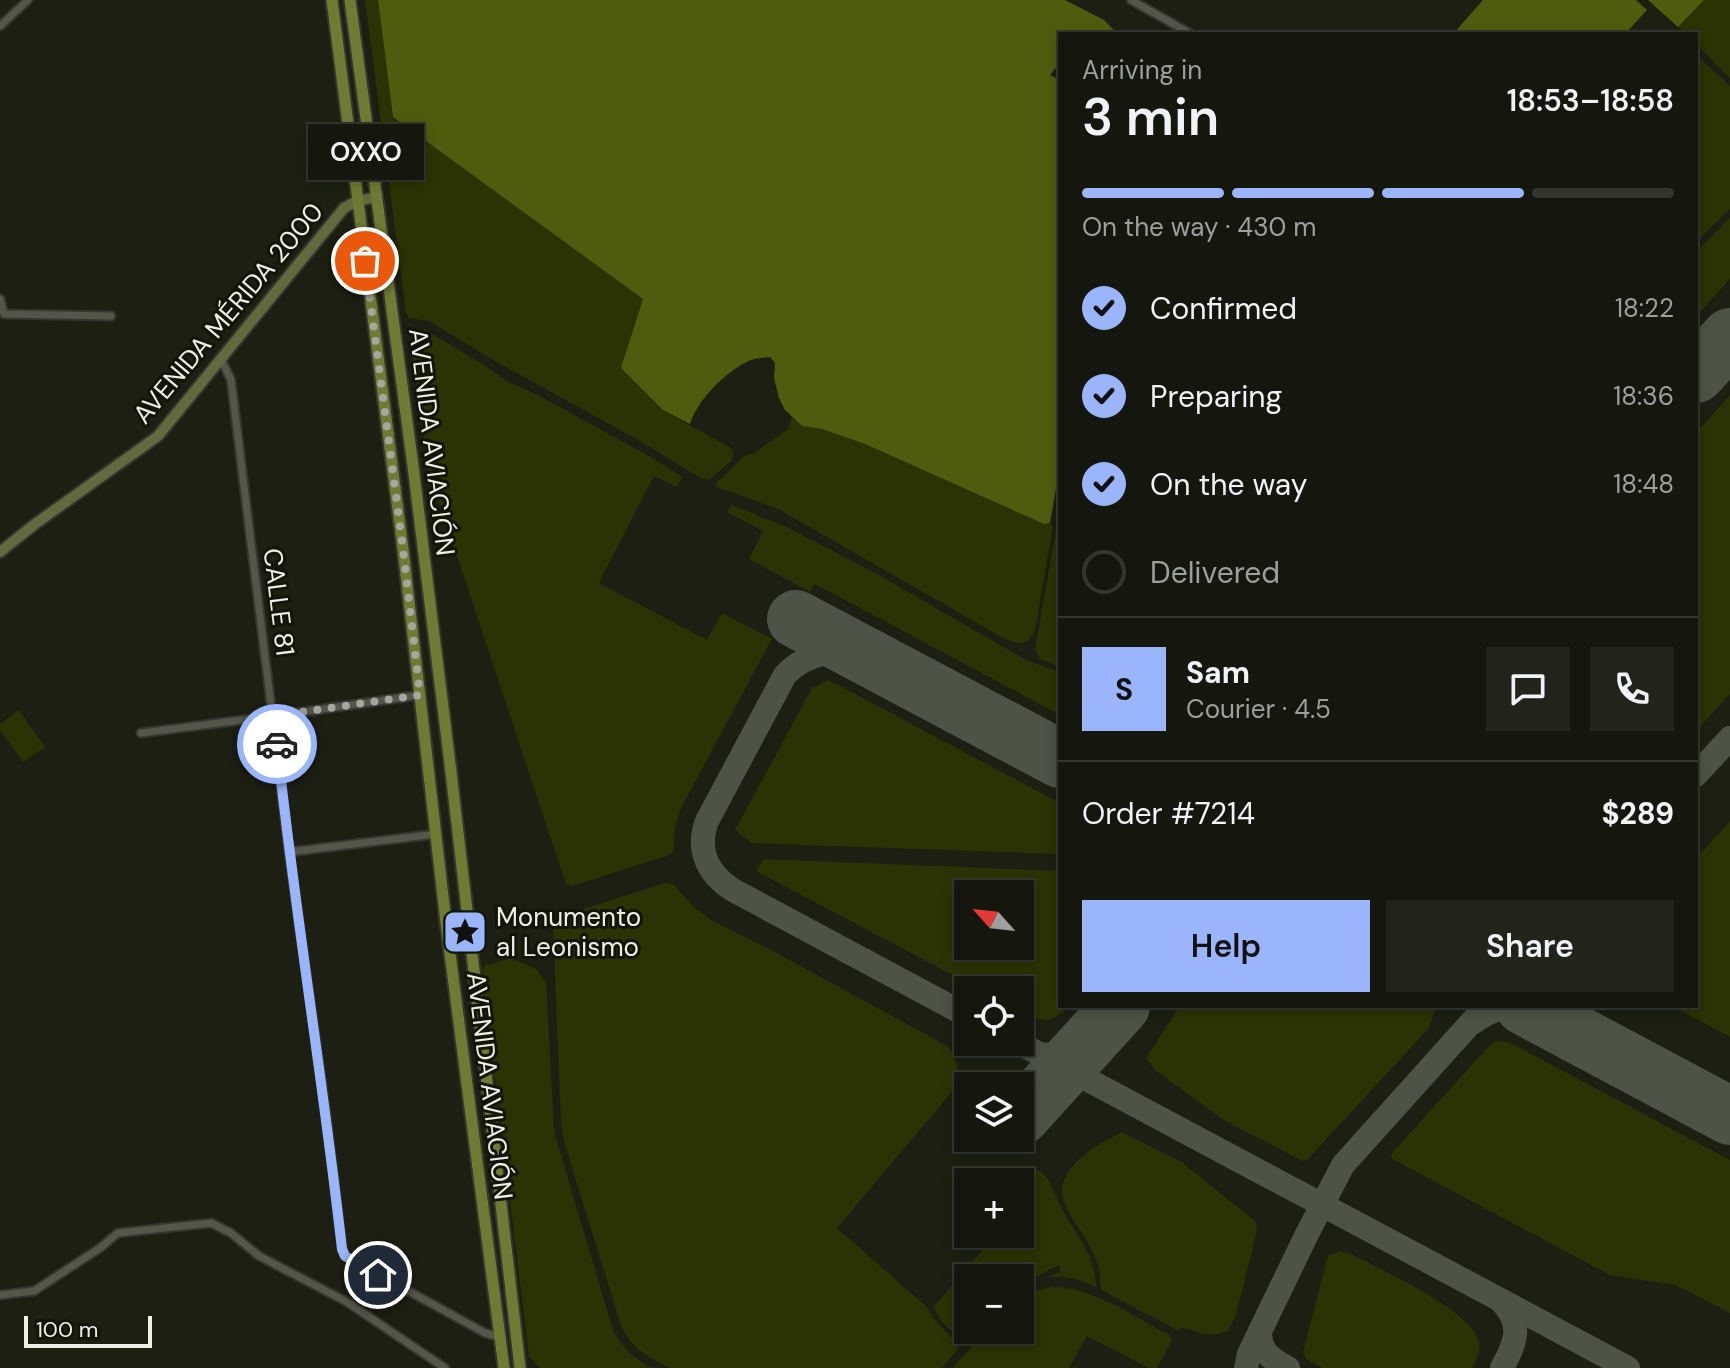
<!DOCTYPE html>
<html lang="en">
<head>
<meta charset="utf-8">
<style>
  :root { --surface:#15170e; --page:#22241c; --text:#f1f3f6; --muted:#9d9f9e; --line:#34362e; --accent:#9bb5fd }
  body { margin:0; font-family:"DM Sans",sans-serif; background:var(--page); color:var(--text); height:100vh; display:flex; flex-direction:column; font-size:30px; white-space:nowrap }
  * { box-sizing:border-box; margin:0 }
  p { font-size:26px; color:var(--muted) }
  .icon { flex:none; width:44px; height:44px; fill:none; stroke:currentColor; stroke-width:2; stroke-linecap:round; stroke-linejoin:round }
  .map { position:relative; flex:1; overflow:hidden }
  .details { position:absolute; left:1058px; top:32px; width:640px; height:976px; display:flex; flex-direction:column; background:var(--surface); border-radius:0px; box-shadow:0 4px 12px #0003,0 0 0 2px var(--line) }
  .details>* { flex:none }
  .needle { width:52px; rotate:297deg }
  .controls { position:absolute; left:954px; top:880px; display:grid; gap:16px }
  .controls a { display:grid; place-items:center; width:80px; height:80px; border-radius:0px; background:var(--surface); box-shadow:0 4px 12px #0003,0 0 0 2px var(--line); font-size:40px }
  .scale { position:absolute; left:24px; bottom:20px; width:128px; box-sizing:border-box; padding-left:8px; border:4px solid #eef0e8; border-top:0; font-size:22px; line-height:28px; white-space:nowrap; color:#eef0e8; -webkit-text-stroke:6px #131509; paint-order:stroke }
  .pin { position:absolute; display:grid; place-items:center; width:68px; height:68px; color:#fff; margin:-34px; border:4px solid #fff; border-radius:50%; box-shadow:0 2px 8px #0007 }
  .courier { position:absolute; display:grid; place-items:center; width:80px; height:80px; margin:-40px; border:6px solid #9bb5fd; border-radius:50%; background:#fff; color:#222; box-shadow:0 2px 10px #0007 }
  .bubble { position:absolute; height:56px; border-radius:0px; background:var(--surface); box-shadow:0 4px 12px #0003,0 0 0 2px var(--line); font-size:26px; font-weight:600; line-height:56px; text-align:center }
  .headline em { font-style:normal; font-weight:600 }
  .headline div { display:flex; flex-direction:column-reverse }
  .headline { display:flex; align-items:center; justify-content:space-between; height:136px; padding:0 24px }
  h1 { font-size:52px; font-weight:600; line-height:60px }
  .bar { display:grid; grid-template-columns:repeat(4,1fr); gap:12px 8px; align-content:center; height:96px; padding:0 24px }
  .bar i { height:10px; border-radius:6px; background:var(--line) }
  .bar .current { background:var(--accent) }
  .bar p { grid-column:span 4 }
  .line { display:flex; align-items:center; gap:20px; padding:0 24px; border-top:2px solid var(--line) }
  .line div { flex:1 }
  .round { display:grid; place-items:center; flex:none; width:84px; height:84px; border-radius:0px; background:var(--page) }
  ol { padding:0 24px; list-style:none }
  li { display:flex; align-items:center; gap:24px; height:88px }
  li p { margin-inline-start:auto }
  li .icon { padding:8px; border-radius:50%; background:var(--accent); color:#111; stroke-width:4 }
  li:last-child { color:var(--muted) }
  li i { width:44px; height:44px; border:4px solid var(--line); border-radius:50% }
  .primary-button { display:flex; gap:16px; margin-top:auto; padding:16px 24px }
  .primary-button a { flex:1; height:92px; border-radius:0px; background:var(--accent); color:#111; font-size:32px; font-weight:600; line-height:92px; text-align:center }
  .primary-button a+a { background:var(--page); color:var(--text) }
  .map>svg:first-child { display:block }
  .green { fill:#2b3203; fill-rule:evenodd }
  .forest { fill:#4f5b0d }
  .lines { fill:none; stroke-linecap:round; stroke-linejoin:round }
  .taxiway { stroke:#4f5246; stroke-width:24 }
  .runway { stroke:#4f5246; stroke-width:58 }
  .minor-casing { stroke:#35362f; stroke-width:11 }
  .secondary-casing { stroke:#35362f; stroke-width:14 }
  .primary-casing { stroke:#35362f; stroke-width:15 }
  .minor { stroke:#535648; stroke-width:7 }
  .secondary { stroke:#61693d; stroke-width:10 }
  .primary { stroke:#6f7b32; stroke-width:11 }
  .done { stroke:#a4a79d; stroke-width:8; stroke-dasharray:0 14.4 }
  .route { stroke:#9bb5fd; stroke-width:10 }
  .labels { text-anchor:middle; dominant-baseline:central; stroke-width:6; stroke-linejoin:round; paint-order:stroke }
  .street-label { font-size:26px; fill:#eef0e8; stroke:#131509 }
  .poi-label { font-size:26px; fill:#eef0e8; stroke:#131509; text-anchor:start }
</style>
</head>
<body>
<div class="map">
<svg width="1730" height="1368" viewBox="0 0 1730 1368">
  <rect width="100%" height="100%" fill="#1c1f12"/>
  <g class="green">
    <polygon points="365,0 378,0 393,117 644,299 663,410 731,448 734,452 731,461 710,479 702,479 638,440 493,360 429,321 409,318 406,313"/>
    <polygon points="1704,0 1730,0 1730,78 1696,44 1696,34 1686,34 1678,27"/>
    <polygon points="1696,55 1730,86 1730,209 1696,242"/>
    <polygon points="1730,218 1730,279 1696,316 1696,252"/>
    <path d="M425,330L486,366L508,382L536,394L649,456L682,477L677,487L654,476L599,583L707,640L722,613L772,639L682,806L675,826L673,852L667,856L572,886L566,884L428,469L411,349C411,340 415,331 425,330Z"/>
    <polygon points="1730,395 1730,694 1696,731 1696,433"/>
    <path d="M792,417L802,426L822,429L865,444L1044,524L1050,523L1053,526L1035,631C1028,646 1019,645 1005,639L778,509L716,487V483L744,456L754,453L788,429Z"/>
    <polygon points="732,505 791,529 877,574 1028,661 1060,672 1060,715 815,584 810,592 749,559 763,531 727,512"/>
    <polygon points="1060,508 1060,667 1040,659 1035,649"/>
    <polygon points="829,680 1060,803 1060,854 751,843 735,830 812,688"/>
    <polygon points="19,710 45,747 23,762 0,730 0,724"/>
    <polygon points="1730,821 1730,1037 1672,1006 1696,1006 1696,859"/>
    <path d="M764,859L1060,871V1006H1069C1050,1026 1042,1022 1020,1010V990H981L756,871ZM968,894H1020V946H968Z"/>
    <path d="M666,883L673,884L693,906L711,920L771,950L947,1046C961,1060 959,1077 951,1093L837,1228L929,1309C933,1324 952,1333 959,1348L942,1368H670C645,1355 634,1351 621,1326L564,1142L561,1124L553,926L567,914Z"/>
    <path d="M512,958L536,969L546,982L554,1131L613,1330C622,1348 635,1359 652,1368H540L529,1356L482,970L486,965Z"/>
    <polygon points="1180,1006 1435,1006 1433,1017 1429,1028 1307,1160 1303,1161 1222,1119 1155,1070 1146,1058"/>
    <polygon points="1503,1041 1511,1043 1730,1160 1730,1313 1675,1285 1610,1275 1392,1159 1391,1154 1489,1046 1494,1042"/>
    <path d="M1122,1132L1183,1163L1256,1222L1257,1231L1236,1315L1228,1331C1205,1339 1202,1331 1181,1328L1179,1331L1101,1290C1100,1282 1100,1272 1098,1265C1083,1217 1031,1196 1089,1151C1099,1143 1111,1138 1122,1132Z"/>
    <path d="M1027,1166C1032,1168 1039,1170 1044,1174C1052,1183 1056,1197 1061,1207C1075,1234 1096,1255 1096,1287C1080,1280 1064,1274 1046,1278L1061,1271L1059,1265L1020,1285V1278H968V1330H977L966,1340C953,1333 937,1321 934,1306L997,1234H1020V1182H1013Z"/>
    <path d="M1339,1251L1351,1254C1380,1269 1468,1309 1478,1339C1482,1349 1477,1359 1472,1368H1322L1306,1359L1303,1352L1327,1259L1329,1255Z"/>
    <path d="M1051,1287C1091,1286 1133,1316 1168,1334L1172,1341L1157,1368H1149L1087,1336L1069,1368H952L987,1330H1020V1298L1030,1292Z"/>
  </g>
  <g class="forest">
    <path d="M378,0H1065L1104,20L1118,34H1060V63L1050,75L1060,80V466L1050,523L1044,524L865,444L822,429L802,426L785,410L779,398L774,378L775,363L770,357C764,358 757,358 751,360C728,369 697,400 690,424L663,410L621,368L643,299L393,117Z"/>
    <polygon points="1483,0 1636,0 1647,10 1625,34 1453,34"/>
    <polygon points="1648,0 1704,0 1678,27"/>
  </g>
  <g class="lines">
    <g class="taxiway">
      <path d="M868,657C837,649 808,651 785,675L707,821C696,850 708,874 733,890L968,1016"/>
      <polyline points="1696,775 1730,738"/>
      <path d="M1474,1022C1494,1007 1512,1005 1536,1012"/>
      <polyline points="1017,1042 1628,1368"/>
      <path d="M1040,1054C1062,1057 1077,1049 1093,1037"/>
      <path d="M1500,1300C1524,1324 1516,1342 1502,1368"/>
      <path d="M1260,1331C1260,1353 1271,1359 1288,1368"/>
      <polyline points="1246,1368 1249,1354 1307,1234 1343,1165 1486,1006"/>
    </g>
    <g class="runway">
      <polyline points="1696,374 1730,337"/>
      <polyline points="796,619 1060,759"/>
      <polyline points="1524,1006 1730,1116"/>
      <polyline points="1020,1117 1121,1006"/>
    </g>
    <g class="minor-casing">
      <g id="minor">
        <polyline points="1131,0 1191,34"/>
        <polyline points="0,26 28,0"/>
        <polyline points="0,299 4,314 111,316"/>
        <polyline points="221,359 231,380 289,852 326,1114 342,1249 345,1256 352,1260 485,1333 500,1337"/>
        <polyline points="141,733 274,716 420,695"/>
        <polyline points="289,852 436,834"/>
        <polyline points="0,1295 34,1291 100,1248 118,1233 211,1223 231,1233 259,1256 347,1302 445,1368"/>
      </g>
    </g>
    <g class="secondary-casing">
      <polyline id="secondary" points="0,552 35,524 158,436 344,208 357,201 377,197"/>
    </g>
    <g class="primary-casing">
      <g id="primary">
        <polyline points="332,0 403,549 446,923 504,1368"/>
        <polyline points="350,0 413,466 451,772 520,1368"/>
      </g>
    </g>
    <use href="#minor" class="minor"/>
    <use href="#secondary" class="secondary"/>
    <use href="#primary" class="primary"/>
  </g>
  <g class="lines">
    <polyline class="done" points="277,744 274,716 420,695 403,549 365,261"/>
    <path class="route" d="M277,744C295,913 323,1080 342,1249L345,1256L378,1275"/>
  </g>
  <defs>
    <g id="sight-square" transform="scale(2.3)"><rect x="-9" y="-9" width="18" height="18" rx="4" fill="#9bb5fd" stroke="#131509"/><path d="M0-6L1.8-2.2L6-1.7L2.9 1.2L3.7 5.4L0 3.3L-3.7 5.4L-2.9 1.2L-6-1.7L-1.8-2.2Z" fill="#111"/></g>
  </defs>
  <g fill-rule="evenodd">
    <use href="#sight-square" x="465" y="932"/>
  </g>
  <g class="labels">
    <g class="street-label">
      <text transform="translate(228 313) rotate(-50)">AVENIDA MÉRIDA 2000</text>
      <text transform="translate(432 442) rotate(83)">AVENIDA AVIACIÓN</text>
      <text transform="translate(279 602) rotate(83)">CALLE 81</text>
      <text transform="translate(490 1086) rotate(83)">AVENIDA AVIACIÓN</text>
    </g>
    <g class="poi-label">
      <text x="496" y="917">Monumento<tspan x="496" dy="30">al Leonismo</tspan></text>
    </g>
  </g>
</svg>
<div class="controls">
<a><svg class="needle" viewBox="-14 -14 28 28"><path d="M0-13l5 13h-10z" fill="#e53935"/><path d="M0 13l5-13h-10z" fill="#9d9f9e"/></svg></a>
<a><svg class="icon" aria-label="locate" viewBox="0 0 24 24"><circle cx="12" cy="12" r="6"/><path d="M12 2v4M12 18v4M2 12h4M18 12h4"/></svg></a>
<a><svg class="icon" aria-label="layers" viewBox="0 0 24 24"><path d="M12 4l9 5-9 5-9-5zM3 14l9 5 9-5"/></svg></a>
<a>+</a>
<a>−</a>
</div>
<div class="scale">100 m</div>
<div class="pin" style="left:365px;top:261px;background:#ea580c"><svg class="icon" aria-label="bag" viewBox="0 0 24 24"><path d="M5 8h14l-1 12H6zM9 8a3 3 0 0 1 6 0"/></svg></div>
<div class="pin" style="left:378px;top:1275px;background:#1f2937"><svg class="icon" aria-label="home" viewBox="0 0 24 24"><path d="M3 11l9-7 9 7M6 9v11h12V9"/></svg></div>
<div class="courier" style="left:277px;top:744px"><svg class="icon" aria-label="car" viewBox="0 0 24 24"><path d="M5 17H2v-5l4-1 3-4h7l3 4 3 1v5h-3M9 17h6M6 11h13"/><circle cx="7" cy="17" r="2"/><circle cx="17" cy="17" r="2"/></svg></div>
<div class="bubble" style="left:308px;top:124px;width:116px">OXXO</div>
<section class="details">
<div class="headline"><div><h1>3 min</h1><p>Arriving in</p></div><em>18:53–18:58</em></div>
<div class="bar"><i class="current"></i><i class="current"></i><i class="current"></i><i></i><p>On the way · 430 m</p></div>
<ol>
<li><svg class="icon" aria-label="check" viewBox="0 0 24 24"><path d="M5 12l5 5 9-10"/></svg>Confirmed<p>18:22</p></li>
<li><svg class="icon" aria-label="check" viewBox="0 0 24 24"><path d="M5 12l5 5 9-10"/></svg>Preparing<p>18:36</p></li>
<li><svg class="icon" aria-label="check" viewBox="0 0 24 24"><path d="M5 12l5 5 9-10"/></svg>On the way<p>18:48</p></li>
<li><i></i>Delivered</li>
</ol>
<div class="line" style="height:144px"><b class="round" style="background:var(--accent);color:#111">S</b><div><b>Sam</b><p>Courier · 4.5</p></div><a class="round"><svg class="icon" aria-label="chat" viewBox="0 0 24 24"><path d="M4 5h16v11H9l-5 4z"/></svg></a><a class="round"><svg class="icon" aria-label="phone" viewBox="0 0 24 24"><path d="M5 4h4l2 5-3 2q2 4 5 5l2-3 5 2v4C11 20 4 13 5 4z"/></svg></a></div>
<div class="line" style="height:104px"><div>Order #7214</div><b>$289</b></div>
<div class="primary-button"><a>Help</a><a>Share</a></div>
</section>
</div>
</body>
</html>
